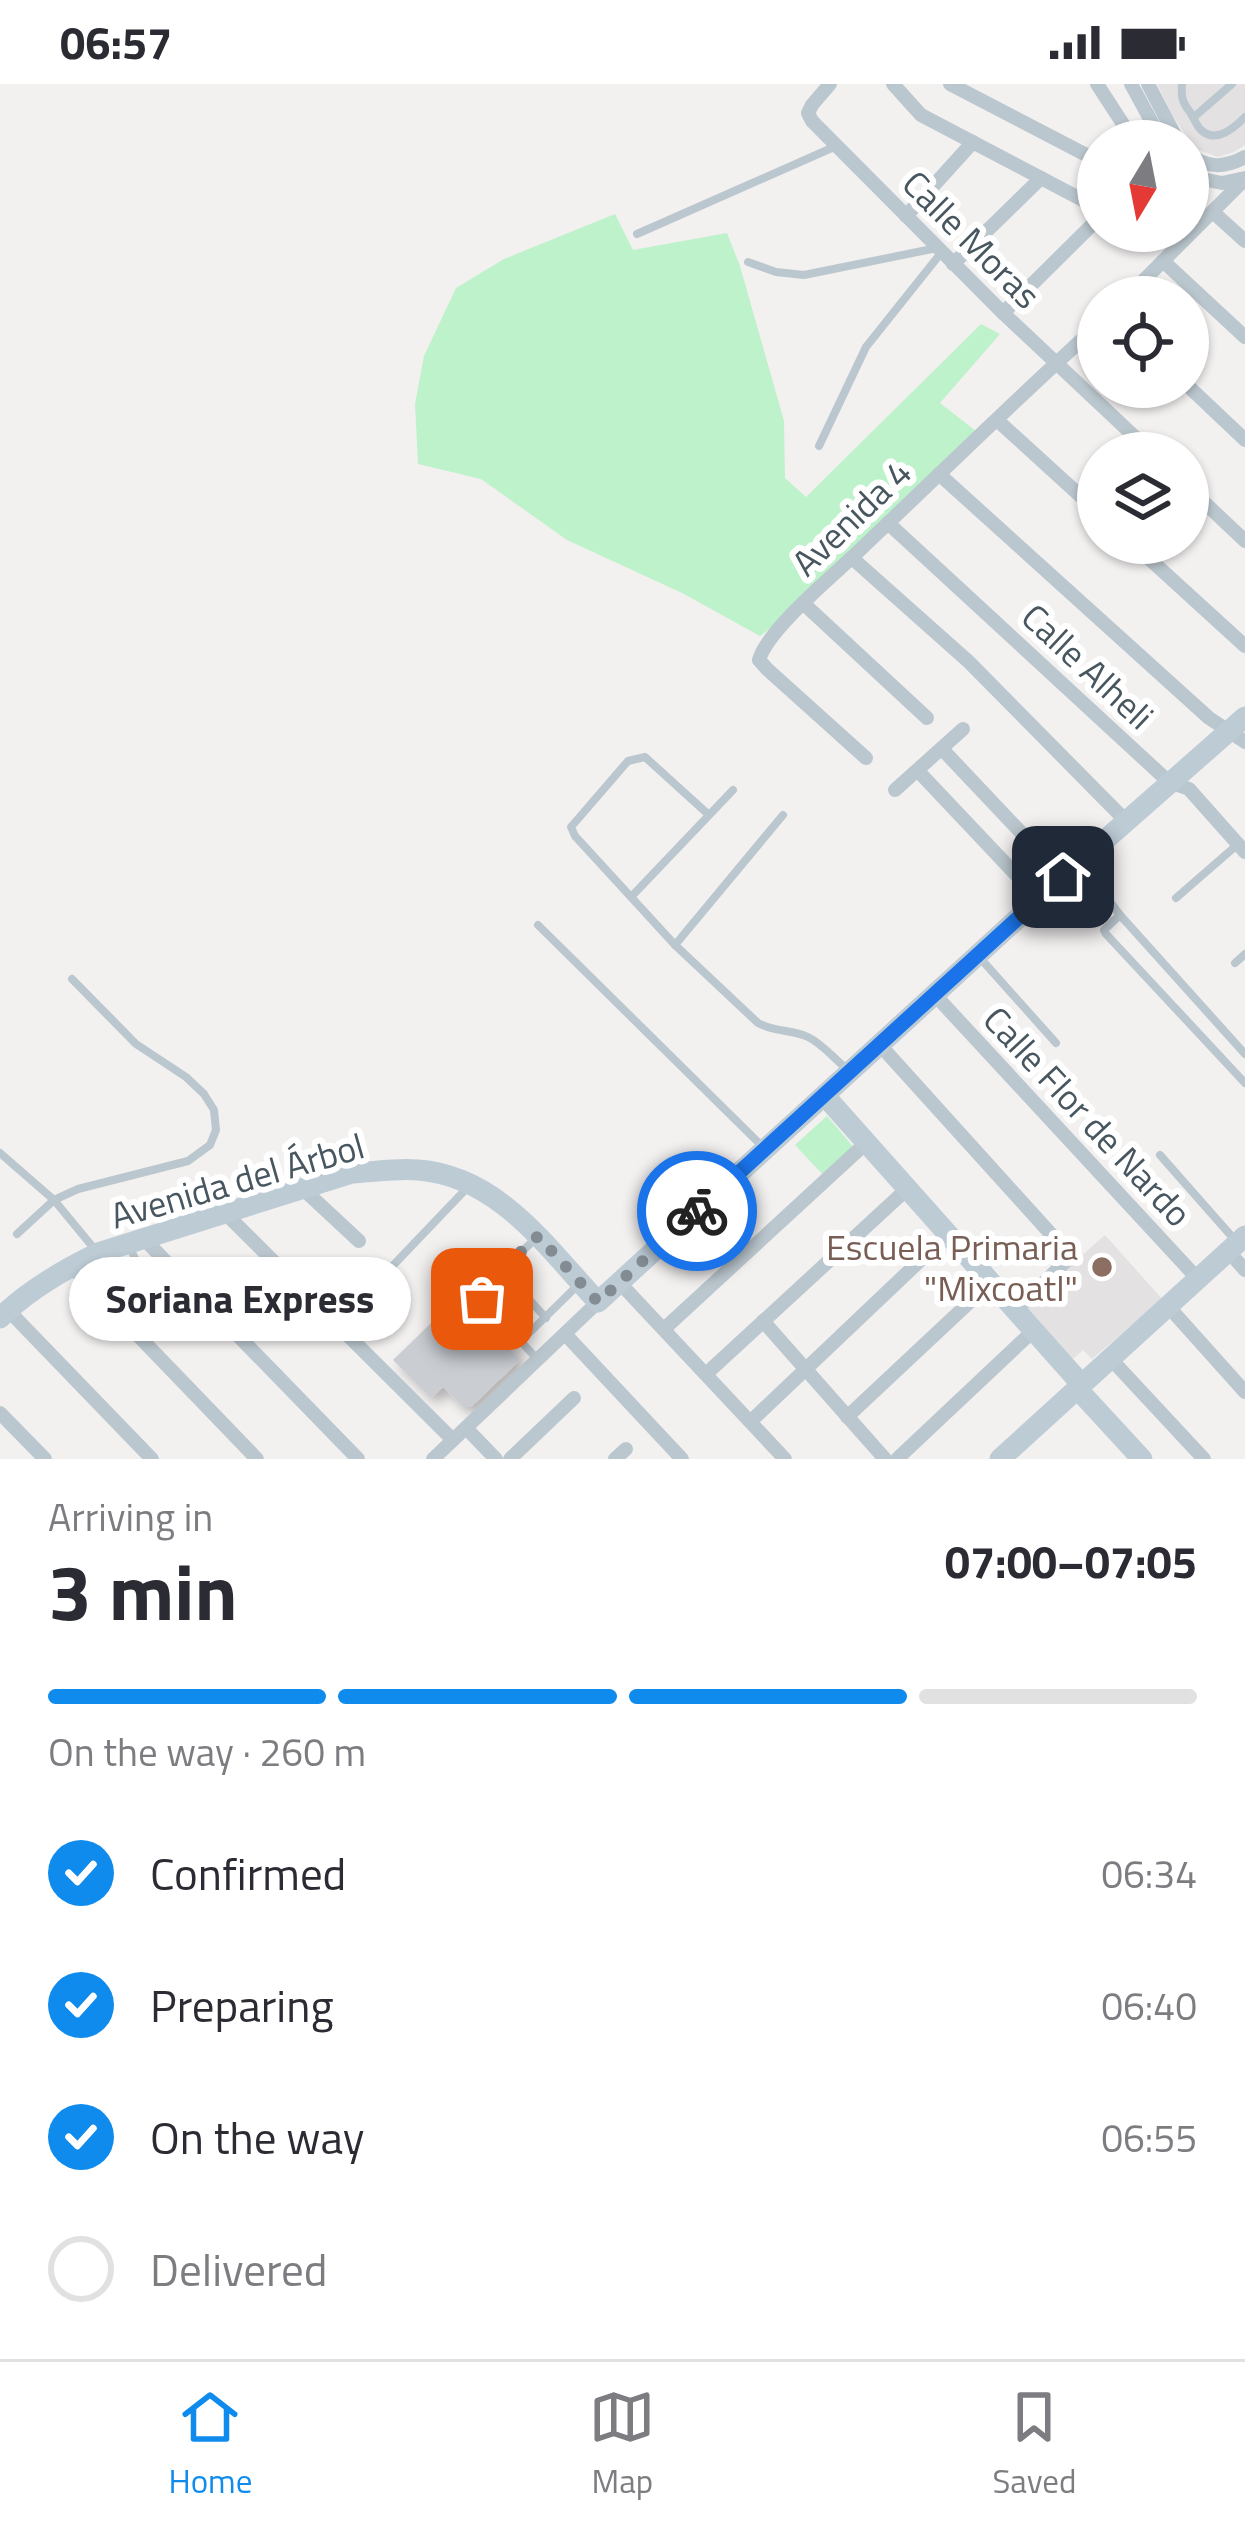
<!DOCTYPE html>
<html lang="en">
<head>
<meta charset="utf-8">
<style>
  :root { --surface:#fff; --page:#f7f7f7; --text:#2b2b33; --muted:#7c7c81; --line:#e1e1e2; --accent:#0f8bed }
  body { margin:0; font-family:"Titillium Web",sans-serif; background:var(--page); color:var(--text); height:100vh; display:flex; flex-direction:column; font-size:45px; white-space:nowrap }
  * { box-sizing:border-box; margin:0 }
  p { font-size:39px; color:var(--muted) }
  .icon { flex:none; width:66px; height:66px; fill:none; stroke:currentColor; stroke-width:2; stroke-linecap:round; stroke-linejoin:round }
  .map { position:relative; height:1375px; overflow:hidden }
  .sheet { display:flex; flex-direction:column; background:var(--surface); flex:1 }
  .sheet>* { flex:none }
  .needle { width:78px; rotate:190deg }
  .buttons { position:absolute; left:1077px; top:36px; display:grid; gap:24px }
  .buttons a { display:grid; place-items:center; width:132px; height:132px; border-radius:50%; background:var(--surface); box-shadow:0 3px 9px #0004; font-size:60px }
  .pin { position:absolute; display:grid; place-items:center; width:102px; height:102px; color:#fff; margin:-51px; border-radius:24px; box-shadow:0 6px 18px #0006 }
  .courier { position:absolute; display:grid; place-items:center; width:120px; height:120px; margin:-60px; border:9px solid #1a73e8; border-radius:50%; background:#fff; color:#222; box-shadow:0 3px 15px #0007 }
  .bubble { position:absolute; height:84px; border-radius:42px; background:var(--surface); box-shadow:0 3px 9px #0004; font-size:39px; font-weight:700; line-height:84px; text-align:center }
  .summary em { font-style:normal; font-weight:700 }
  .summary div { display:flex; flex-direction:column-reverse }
  .summary { display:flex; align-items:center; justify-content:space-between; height:204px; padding:0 48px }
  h1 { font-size:78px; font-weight:700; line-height:90px }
  .bar { display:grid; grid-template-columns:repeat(4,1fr); gap:18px 12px; align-content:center; height:144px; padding:0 48px }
  .bar i { height:15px; border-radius:9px; background:var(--line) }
  .bar .active { background:var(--accent) }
  .bar p { grid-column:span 4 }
  ol { padding:0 48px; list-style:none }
  li { display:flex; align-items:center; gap:36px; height:132px }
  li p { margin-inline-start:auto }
  li .icon { padding:12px; border-radius:50%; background:var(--accent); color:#fff; stroke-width:4 }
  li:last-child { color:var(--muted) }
  li i { width:66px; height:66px; border:6px solid var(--line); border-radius:50% }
  .status { display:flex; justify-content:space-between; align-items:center; height:84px; padding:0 60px; background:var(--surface); direction:ltr }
  .status svg { height:33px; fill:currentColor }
  .tabs { display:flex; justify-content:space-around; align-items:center; height:168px; border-top:3px solid var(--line); background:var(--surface); font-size:33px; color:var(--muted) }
  .tabs a { display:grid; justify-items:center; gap:6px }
  .tabs .active { color:var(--accent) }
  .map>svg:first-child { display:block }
  .education { fill:#e4e1e2 }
  .green { fill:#bdf2cb }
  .building { fill:#caced3; filter:url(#shadow) }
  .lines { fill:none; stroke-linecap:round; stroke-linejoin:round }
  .lane { stroke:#bbc7ce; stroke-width:8 }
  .street { stroke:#bbc7ce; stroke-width:14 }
  .secondary { stroke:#bdcbd5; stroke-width:21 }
  .done { stroke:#838c92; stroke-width:12; stroke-dasharray:0 21.6 }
  .route { stroke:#1a73e8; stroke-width:15 }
  .education-dot { fill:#8d6e63; stroke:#fff; stroke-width:4.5 }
  .labels { text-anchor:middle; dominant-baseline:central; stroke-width:12; stroke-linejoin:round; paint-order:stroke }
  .street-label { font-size:36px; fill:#47565f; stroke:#fff }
  .education-label { font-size:36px; fill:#785e54; stroke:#fff; text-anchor:end }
</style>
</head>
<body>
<div class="status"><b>06:57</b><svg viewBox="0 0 49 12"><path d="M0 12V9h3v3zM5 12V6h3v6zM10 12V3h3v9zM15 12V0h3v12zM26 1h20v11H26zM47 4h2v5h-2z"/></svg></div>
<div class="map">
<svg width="1245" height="1375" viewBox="0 0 1245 1375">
  <defs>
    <filter id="shadow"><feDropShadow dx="6" dy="6" stdDeviation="6" flood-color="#0004"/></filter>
  </defs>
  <rect width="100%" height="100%" fill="#f3f0f0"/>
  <g class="education">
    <polygon points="1157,0 1245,0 1245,61 1234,68 1218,73 1196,65 1173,32"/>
    <polygon points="1105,1151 1162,1215 1092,1275 1083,1266 1073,1275 1025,1222"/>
  </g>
  <g class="green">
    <polygon points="615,130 633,166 727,149 740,182 784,337 785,394 806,413 981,240 1000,250 940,319 976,347 803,519 760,552 682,509 567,456 481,395 418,380 415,320 424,272 456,204 504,175"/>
    <polygon points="827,1032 856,1066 826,1094 795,1061"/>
  </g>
  <polygon class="building" points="459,1212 520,1276 471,1323 463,1323 443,1303 431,1314 393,1276"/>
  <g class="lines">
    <g class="lane">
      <path d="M1182,0C1181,13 1182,18 1190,28C1194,34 1196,41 1201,46C1216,60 1234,44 1245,33"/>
      <polyline points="1194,33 1232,0"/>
      <polyline points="637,150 834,63"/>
      <polyline points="748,178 776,188 804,191 937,164"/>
      <polyline points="819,362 866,263 941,169"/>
      <path d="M709,731L645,673L628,677L571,743L575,752L675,861L758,939C777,949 791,945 808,953C823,960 835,976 848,986"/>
      <polyline points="1081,779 1120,831 1245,970"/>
      <polyline points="631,813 733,706"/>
      <polyline points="1176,814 1237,761"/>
      <polyline points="1120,831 1104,846 1106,850 1245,999"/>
      <polyline points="538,841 765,1065"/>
      <polyline points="675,861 783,731"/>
      <polyline points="981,875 1056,959"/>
      <polyline points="1235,879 1245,870"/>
      <polyline points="0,1069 54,1116 97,1168"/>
      <polyline points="1160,1071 1234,1155"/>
      <polyline points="17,1150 54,1116 78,1105 188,1077 210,1061 216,1046 214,1026 204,1010 186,993 136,960 72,895"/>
      <polyline points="535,1155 480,1208 482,1215 537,1275"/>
      <polyline points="129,1161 147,1202 178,1241"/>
      <polyline points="502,1186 546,1234"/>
      <polyline points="361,1215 467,1104"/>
      <polyline points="522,1256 579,1200"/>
    </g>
    <g class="street">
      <polyline points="830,0 812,21 808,29 812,37 1003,229 1152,369"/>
      <polyline points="893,0 921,31 1098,124"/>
      <polyline points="950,0 1098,77"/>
      <polyline points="1097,0 1134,57"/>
      <polyline points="1131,0 1162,57"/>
      <polyline points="1148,0 1178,57"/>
      <path d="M1188,69C1206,85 1225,84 1245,73"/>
      <polyline points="1188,92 1222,99 1245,94"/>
      <polyline points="1188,124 1193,128 1198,141"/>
      <polyline points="1214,129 1245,157"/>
      <polyline points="906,132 973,58"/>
      <polyline points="1163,177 1245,253"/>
      <polyline points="953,180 1041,94"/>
      <polyline points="1127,213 1245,95"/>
      <polyline points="1003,229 1098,135"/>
      <polyline points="1188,302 1245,356"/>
      <polyline points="997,336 1098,428"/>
      <polyline points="939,390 1209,634 1245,658"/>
      <polyline points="1188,403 1245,457"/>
      <polyline points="888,439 1169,698 1189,705 1245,768"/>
      <polyline points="1132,459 1245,562"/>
      <polyline points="852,474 969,578 1126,737"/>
      <polyline points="803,519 927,634"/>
      <polyline points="943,666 1063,793"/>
      <path d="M866,674L767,585L759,576C768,544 838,488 864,462C942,388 1018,313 1098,241"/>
      <polyline points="919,688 1039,815"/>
      <polyline points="895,706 963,645"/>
      <polyline points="935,911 1197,1194"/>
      <polyline points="880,961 1069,1170 1066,1177 1016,1226"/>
      <polyline points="302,1104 359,1157"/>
      <polyline points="225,1129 453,1356"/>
      <polyline points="144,1155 358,1375"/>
      <polyline points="1228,1167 1245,1186"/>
      <polyline points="71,1182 257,1375"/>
      <polyline points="618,1197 785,1375"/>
      <polyline points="1167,1221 1245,1308"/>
      <polyline points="8,1226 152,1375"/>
      <polyline points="763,1237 885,1375"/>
      <polyline points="664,1245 866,1059"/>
      <polyline points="566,1251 682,1375"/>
      <polyline points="1110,1274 1204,1375"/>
      <polyline points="706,1290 907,1105"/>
      <polyline points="0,1329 45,1375"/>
      <polyline points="847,1333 990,1199"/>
      <polyline points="751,1337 947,1151"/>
      <polyline points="466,1344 496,1375"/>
      <polyline points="433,1375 598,1218"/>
      <polyline points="510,1375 574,1314"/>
      <polyline points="615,1375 626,1365"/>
      <polyline points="897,1375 1033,1247"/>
    </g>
    <g class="secondary">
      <polyline points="825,1012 1075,1293 1083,1311 1142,1375"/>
      <path d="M0,1234C28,1206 63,1186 98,1169L352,1089C374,1088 397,1084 418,1086C499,1092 547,1164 598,1218L1063,793L1245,633"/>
      <polyline points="1000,1375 1245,1152"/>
    </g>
  </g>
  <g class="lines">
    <polyline class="done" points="482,1215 480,1208 484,1202 538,1152 598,1218 697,1127"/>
    <polyline class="route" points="697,1127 1063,793"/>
  </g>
  <circle class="education-dot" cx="1102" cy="1183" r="12"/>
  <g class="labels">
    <g class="street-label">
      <text transform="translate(972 155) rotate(45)">Calle Moras</text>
      <text transform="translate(851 433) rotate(-44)">Avenida 4</text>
      <text transform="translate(1088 582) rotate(43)">Calle Alheli</text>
      <text transform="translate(1088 1032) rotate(47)">Calle Flor de Nardo</text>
      <text transform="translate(237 1096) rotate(-16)">Avenida del Árbol</text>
    </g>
    <g class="education-label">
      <text x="1078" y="1162">Escuela Primaria<tspan x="1078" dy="41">"Mixcoatl"</tspan></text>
    </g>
  </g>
</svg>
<div class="buttons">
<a><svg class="needle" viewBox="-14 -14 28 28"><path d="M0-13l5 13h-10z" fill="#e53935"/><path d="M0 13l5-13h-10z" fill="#7c7c81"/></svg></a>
<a><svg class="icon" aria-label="locate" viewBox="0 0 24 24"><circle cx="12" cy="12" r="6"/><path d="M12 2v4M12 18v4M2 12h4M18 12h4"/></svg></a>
<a><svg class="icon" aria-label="layers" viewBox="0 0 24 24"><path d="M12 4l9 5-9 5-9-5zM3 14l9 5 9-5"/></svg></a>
</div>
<div class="pin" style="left:482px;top:1215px;background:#ea580c"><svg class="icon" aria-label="bag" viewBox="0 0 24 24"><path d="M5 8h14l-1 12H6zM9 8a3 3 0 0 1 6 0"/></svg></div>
<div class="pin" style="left:1063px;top:793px;background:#1f2937"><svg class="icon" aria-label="home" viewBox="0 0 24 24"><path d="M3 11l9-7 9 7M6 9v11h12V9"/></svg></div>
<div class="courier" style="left:697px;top:1127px"><svg class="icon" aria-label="bike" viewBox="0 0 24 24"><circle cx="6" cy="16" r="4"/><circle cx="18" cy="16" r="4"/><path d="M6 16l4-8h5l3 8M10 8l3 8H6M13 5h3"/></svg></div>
<div class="bubble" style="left:69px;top:1173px;width:342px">Soriana Express</div>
</div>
<section class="sheet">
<div class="summary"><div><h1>3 min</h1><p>Arriving in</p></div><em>07:00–07:05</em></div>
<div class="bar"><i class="active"></i><i class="active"></i><i class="active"></i><i></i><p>On the way · 260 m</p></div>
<ol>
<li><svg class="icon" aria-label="check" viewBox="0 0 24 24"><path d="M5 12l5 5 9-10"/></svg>Confirmed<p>06:34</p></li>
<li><svg class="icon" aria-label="check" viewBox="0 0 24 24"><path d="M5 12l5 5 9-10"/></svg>Preparing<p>06:40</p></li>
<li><svg class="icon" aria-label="check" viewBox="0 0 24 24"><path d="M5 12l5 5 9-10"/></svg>On the way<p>06:55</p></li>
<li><i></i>Delivered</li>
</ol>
</section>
<nav class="tabs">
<a class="active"><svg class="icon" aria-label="home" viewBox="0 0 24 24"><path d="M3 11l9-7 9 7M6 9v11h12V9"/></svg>Home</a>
<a><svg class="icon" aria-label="map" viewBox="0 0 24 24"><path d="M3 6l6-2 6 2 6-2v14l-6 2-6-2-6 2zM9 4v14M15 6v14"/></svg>Map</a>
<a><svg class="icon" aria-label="saved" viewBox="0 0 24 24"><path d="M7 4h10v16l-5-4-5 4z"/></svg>Saved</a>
</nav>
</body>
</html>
